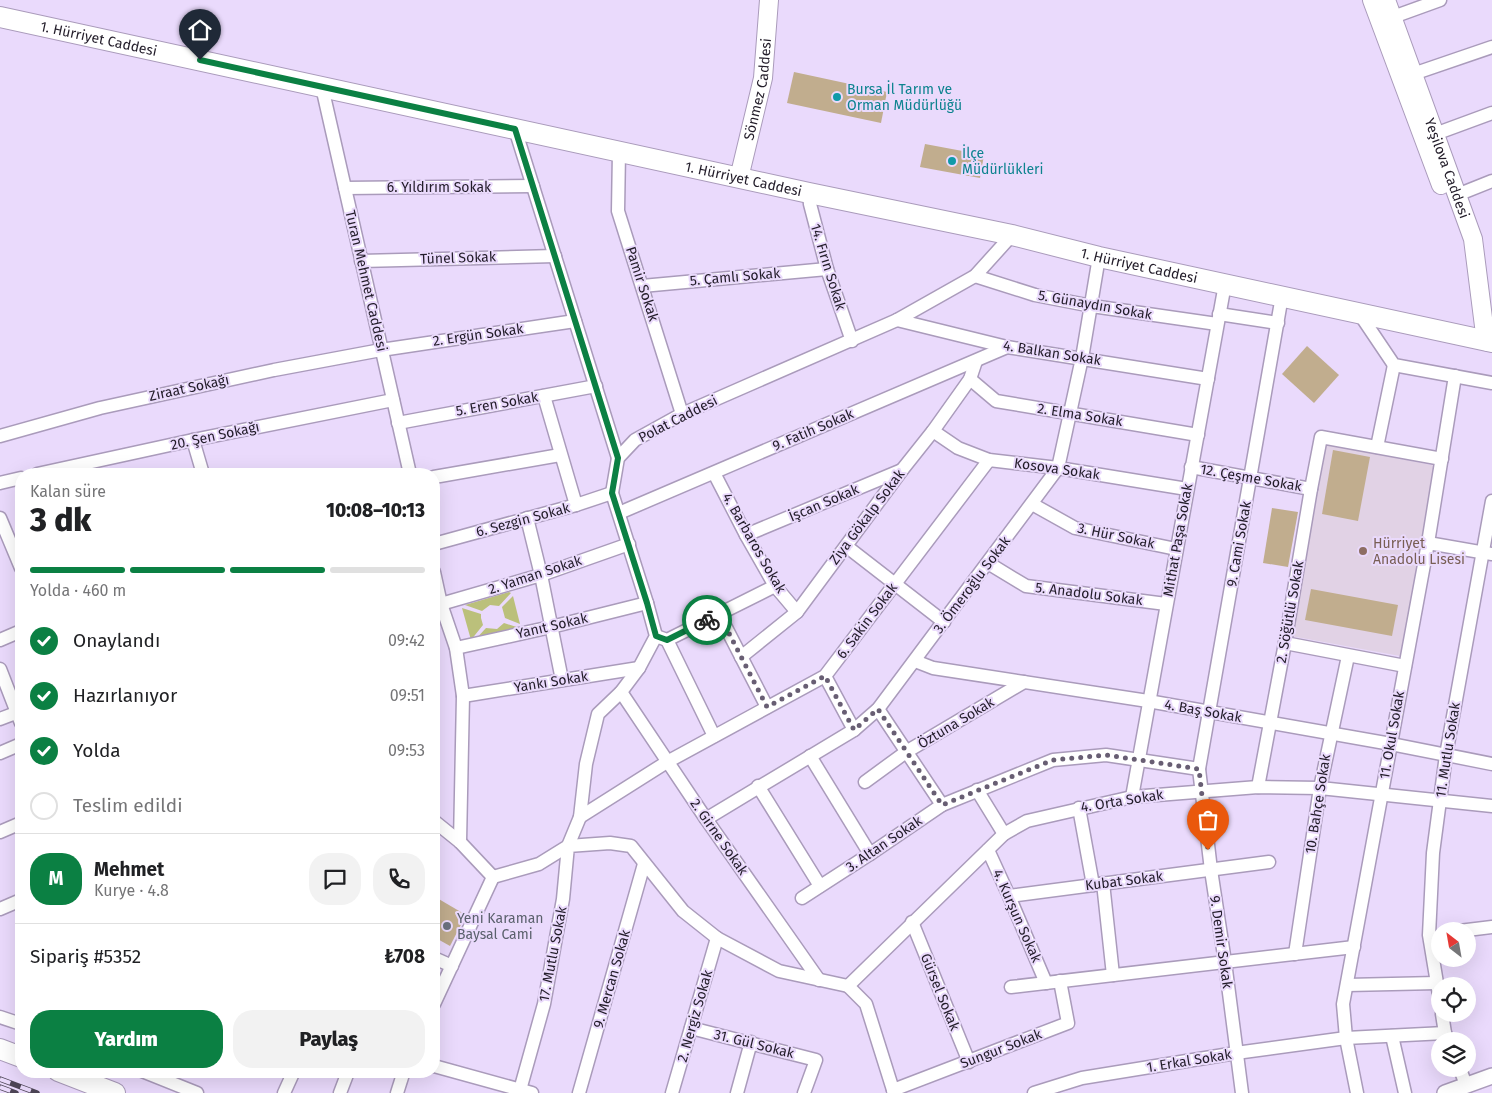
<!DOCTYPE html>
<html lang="tr">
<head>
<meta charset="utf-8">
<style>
  :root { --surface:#fff; --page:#f2f2f2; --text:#202124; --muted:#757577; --line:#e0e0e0; --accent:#0b8043 }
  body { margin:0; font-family:"Fira Sans",sans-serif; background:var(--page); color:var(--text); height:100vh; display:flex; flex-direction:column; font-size:19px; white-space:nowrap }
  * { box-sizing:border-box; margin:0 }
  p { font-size:16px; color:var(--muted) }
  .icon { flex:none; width:28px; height:28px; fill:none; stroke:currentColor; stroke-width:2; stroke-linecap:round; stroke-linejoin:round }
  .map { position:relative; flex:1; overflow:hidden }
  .drawer { position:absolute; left:15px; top:468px; width:425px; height:610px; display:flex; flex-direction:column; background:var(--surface); border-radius:20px; box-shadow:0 5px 20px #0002 }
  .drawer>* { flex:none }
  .needle { width:32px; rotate:329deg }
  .controls { position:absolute; left:1431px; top:922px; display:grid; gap:10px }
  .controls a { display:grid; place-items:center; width:45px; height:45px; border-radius:50%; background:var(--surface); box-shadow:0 5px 20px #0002; font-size:25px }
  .pin { position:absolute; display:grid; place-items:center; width:42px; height:42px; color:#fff; margin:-51px -21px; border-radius:50% 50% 50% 0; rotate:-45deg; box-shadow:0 0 5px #0007 }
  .pin .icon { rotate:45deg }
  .courier { position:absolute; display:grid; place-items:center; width:50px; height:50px; margin:-25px; border:4px solid #0b8043; border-radius:50%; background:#fff; color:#222; box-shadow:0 1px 6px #0007 }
  .head em { font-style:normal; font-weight:800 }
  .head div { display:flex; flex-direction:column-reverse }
  .head { display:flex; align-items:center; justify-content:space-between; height:85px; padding:0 15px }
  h1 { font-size:32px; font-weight:800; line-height:38px }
  .bar { display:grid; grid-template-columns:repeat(4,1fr); gap:8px 5px; align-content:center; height:60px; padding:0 15px }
  .bar i { height:6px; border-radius:4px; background:var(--line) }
  .bar .selected { background:var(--accent) }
  .bar p { grid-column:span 4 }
  .line { display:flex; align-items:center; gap:12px; padding:0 15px; border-top:1px solid var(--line) }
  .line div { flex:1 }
  .round { display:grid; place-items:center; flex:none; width:52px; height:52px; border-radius:20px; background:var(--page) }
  ol { padding:0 15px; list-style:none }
  li { display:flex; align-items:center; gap:15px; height:55px }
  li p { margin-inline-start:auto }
  li .icon { padding:5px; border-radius:50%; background:var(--accent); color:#fff; stroke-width:4 }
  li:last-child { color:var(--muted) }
  li i { width:28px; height:28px; border:2px solid var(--line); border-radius:50% }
  .action { display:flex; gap:10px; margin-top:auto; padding:10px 15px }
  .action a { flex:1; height:58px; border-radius:20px; background:var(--accent); color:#fff; font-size:20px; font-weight:800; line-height:58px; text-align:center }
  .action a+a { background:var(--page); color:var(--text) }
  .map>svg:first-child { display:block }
  .education { fill:#e1d2e5 }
  .green { fill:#bbc07b }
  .building { fill:#c1ad8e }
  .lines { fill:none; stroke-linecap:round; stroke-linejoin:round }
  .minor-casing { stroke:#aa9bbb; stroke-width:15 }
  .tertiary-casing { stroke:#aa9bbb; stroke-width:18 }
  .secondary-casing { stroke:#aa9bbb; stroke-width:20 }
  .primary-casing { stroke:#aa9bbb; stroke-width:22 }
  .trunk-casing { stroke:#aa9bbb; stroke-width:22 }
  .minor { stroke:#fff; stroke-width:12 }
  .tertiary { stroke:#fff; stroke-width:15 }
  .secondary { stroke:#fff; stroke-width:18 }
  .primary { stroke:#fff; stroke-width:20 }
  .trunk { stroke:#fff; stroke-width:20 }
  .rail-casing { stroke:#4d4556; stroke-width:5.5 }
  .rail { stroke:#eadafc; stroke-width:4; stroke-dasharray:11; stroke-linecap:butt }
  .done { stroke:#685e73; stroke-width:5; stroke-dasharray:0 9 }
  .route { stroke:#0b8043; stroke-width:6 }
  .culture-dot { fill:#0f9aa8; stroke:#eadafc; stroke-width:2 }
  .education-dot { fill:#8d6e63; stroke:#eadafc; stroke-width:2 }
  .worship-dot { fill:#6b7280; stroke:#eadafc; stroke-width:2 }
  .labels { text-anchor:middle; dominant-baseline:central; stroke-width:4; stroke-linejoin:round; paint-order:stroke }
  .street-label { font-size:14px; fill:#221c29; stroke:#eadafc }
  .culture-label { font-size:14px; fill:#0d838f; stroke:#eadafc; text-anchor:start }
  .education-label { font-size:14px; fill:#785e54; stroke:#eadafc; text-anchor:start }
  .worship-label { font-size:14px; fill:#5b616d; stroke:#eadafc; text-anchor:start }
</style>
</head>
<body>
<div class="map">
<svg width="1492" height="1093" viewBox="0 0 1492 1093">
  <rect width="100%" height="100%" fill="#eadafc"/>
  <polygon class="education" points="1326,444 1436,466 1400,656 1291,636"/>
  <g class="green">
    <polygon points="509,592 511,593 499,606 490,605 482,611 465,605"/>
    <polygon points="513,596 520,624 505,618 502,607"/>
    <polygon points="462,608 481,614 481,618 483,625 471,640"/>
    <polygon points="504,623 520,628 474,641 486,628 497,629"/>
  </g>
  <g class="building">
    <polygon points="794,72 887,92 881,123 787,103"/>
    <polygon points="925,144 984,155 980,178 920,167"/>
    <polygon points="1307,346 1339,375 1314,403 1282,374"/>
    <polygon points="1333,450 1370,457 1358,521 1322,514"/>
    <polygon points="1272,508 1298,512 1288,567 1263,563"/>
    <polygon points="1311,589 1398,605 1392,636 1305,620"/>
    <polygon points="437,898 466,915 450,946 434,937 434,904"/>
  </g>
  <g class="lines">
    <g class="minor-casing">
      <g id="minor">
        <polyline points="1393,17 1440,0"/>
        <polyline points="1413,74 1492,47"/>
        <polyline points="322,87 410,474"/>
        <polyline points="515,129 618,458"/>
        <polyline points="1435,134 1492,113"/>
        <polyline points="619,152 618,211 682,414"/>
        <polyline points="345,188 533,186"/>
        <polyline points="809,193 810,204 827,269 852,341"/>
        <polyline points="1457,195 1492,181"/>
        <polyline points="361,261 555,256"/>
        <polyline points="975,276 1035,295 1092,306 1217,324"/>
        <polyline points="642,286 827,269"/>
        <polyline points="1359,313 1394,365 1492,383"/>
        <polyline points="1219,314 1278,323"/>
        <polyline points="897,320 1007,347 1208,379"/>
        <polyline points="970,379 996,401 1198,435"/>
        <polyline points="544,396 576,505"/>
        <polyline points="398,423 596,386"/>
        <polyline points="933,431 958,448 989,460 1058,468 1187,489"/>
        <polyline points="0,436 100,408 274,370 381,350 575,321"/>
        <polyline points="193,440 203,474"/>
        <polyline points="1377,447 1394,365"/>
        <polyline points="1191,467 1311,489"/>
        <polyline points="714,473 746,535 775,586 797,612"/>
        <polyline points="37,474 193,440 393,400"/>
        <polyline points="434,477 560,455"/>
        <polyline points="0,483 21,478"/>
        <polyline points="1032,504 1075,528 1176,549"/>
        <polyline points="619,513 1007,347"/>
        <polyline points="0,518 21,568"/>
        <polyline points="527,518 541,575 562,680"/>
        <polyline points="746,535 902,470"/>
        <polyline points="1428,543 1492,554"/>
        <polyline points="434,544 576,505 612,493"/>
        <polyline points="846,546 944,622"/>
        <polyline points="988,563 1026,586 1166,604"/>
        <polyline points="434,572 441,604 456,648 463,696 460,842"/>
        <polyline points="434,606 541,575 629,544"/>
        <polyline points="719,614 767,707"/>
        <polyline points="656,636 667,640 775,586"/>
        <polyline points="0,640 21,631"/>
        <polyline points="667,640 714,736"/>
        <polyline points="1285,643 1405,666"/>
        <polyline points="456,648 551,627 647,603"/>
        <polyline points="741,657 797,612 902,470 933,431 970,379 976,361"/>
        <polyline points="915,661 933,668 1148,701 1391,744 1492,764"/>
        <polyline points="0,669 21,723"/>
        <polyline points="825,676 854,730"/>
        <polyline points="621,692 706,819 819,980"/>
        <polyline points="463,696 639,668"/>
        <polyline points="878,709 942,805"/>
        <polyline points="0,719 21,711"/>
        <polyline points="0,753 21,744"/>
        <polyline points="810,756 870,854"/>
        <polyline points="865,782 906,752 1024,682"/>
        <polyline points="758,786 820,886"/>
        <polyline points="1258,787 1285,643 1311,489 1321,437 1442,459"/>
        <polyline points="977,790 1004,834"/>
        <polyline points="1132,797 1225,284"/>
        <polyline points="1079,808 1093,885"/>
        <polyline points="580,817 667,762 825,676 989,460"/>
        <polyline points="706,819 854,730 878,709 1058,468 1082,358 1099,257"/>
        <polyline points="434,821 460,842 493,877 539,864 568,846 580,817 586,764 598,714 621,692 639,668 656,636 647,603 612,493 618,458 635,440 682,414 897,320 975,276 1012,235"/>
        <polyline points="0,832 21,823"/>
        <polyline points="988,850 1009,896 1046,983"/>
        <polyline points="1103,883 1113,975"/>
        <polyline points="1009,896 1269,862"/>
        <polyline points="802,898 870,854 942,805 1053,760 1106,755 1199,769"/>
        <polyline points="0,909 21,900"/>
        <polyline points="912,922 969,1062"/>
        <polyline points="1459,931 1492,927"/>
        <polyline points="1295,954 1320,788 1348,656"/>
        <polyline points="434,958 452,966"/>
        <polyline points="1347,985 1437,983"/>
        <polyline points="848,986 1004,834 1027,821 1132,797 1258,787 1320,788 1492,806"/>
        <polyline points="848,986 866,1004 894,1093"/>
        <polyline points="1011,987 1354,947"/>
        <polyline points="1440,1001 1429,935 1433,853 1446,755 1492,501"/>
        <polyline points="434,1004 493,877"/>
        <polyline points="1442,1014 1445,1033 1448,1041"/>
        <polyline points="0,1017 21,1024"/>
        <polyline points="691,1028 816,1060 804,1093"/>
        <polyline points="1392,1036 1405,1093"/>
        <polyline points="434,1066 532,1093"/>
        <polyline points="1460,1069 1466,1085"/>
        <polyline points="142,1071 197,1093"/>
        <polyline points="520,1090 544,1004 563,899 568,846 610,843 631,846 683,911 717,938 779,971 848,986"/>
        <polyline points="893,1090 1068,1023 1060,981"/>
        <polyline points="284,1093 294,1071"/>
        <polyline points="340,1093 348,1072"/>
        <polyline points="397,1093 404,1071"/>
        <polyline points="579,1093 644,864"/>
        <polyline points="672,1093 717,938"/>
        <polyline points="737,1093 751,1042"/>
        <polyline points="1034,1093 1082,1078 1236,1053 1346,1038 1445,1033"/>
        <polyline points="1242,1093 1225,962 1211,870 1199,769 1282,296"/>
        <polyline points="1357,1093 1346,1038 1343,1004 1428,543 1455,376"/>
      </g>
    </g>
    <g class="tertiary-casing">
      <polyline id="tertiary" points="1445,1093 1492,1076"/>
    </g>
    <g class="secondary-casing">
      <g id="secondary">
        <polyline points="1372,0 1441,185"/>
        <path id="s1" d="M1386,0L1473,239L1484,326L1488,342"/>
        <path id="s2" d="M739,178L763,78L769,0"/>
      </g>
    </g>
    <g class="primary-casing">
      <g id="primary">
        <path id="s3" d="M0,17L809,193L1012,235L1099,257L1492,342"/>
      </g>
    </g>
    <g class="trunk-casing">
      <g id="trunk">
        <polyline points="0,1049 21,1057"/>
        <polyline points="58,1071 115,1093"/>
      </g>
    </g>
    <use href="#minor" class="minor"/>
    <use href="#tertiary" class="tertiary"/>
    <use href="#secondary" class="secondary"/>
    <use href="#primary" class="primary"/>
    <use href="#trunk" class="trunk"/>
    <g class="rail-casing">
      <g id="rail">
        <polyline points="0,1079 37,1093"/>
        <polyline points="0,1087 16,1093"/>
      </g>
    </g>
    <use href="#rail" class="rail"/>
  </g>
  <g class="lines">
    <polyline class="done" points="707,620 719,614 767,707 825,676 854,730 878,709 942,805 1053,760 1106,755 1199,769 1208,850"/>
    <polyline class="route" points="200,60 515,129 618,458 612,493 647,603 656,636 667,640 707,620"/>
  </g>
  <g class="culture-dot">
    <circle cx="837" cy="97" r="5"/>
    <circle cx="952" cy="161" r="5"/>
  </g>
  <circle class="education-dot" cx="1363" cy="551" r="5"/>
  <circle class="worship-dot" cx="447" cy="926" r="5"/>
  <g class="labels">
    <g class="street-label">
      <text stroke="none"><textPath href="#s3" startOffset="101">1. Hürriyet Caddesi</textPath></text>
      <text stroke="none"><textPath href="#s2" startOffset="91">Sönmez Caddesi</textPath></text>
      <text stroke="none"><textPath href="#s1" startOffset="179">Yeşilova Caddesi</textPath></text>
      <text stroke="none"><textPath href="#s3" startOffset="761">1. Hürriyet Caddesi</textPath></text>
      <text x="439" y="187">6. Yıldırım Sokak</text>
      <text transform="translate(458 258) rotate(-2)">Tünel Sokak</text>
      <text stroke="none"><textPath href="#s3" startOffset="1166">1. Hürriyet Caddesi</textPath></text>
      <text transform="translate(828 267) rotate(73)">14. Fırın Sokak</text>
      <text transform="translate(735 277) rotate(-5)">5. Çamlı Sokak</text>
      <text transform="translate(366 281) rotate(77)">Turan Mehmet Caddesi</text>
      <text transform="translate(642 284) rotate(72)">Pamir Sokak</text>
      <text transform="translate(1095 305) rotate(10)">5. Günaydın Sokak</text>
      <text transform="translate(478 335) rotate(-8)">2. Ergün Sokak</text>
      <text transform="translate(1052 353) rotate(9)">4. Balkan Sokak</text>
      <text transform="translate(189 388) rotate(-12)">Ziraat Sokağı</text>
      <text transform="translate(497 404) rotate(-10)">5. Eren Sokak</text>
      <text transform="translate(1080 415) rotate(9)">2. Elma Sokak</text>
      <text transform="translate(678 419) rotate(-27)">Polat Caddesi</text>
      <text transform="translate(813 430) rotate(-23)">9. Fatih Sokak</text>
      <text transform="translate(215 436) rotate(-12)">20. Şen Sokağı</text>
      <text transform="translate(1057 469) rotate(8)">Kosova Sokak</text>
      <text transform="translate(1251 478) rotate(10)">12. Çeşme Sokak</text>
      <text transform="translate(824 503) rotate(-23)">İşcan Sokak</text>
      <text transform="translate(867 517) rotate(-53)">Ziya Gökalp Sokak</text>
      <text transform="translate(523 520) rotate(-15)">6. Sezgin Sokak</text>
      <text transform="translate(1116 536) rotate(12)">3. Hür Sokak</text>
      <text transform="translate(1178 540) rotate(-80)">Mithat Paşa Sokak</text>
      <text transform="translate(754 543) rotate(60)">4. Barbaros Sokak</text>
      <text transform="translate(1239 544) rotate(-80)">9. Cami Sokak</text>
      <text transform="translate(535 575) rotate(-18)">2. Yaman Sokak</text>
      <text transform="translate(972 585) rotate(-53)">3. Ömeroğlu Sokak</text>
      <text transform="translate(1089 594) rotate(7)">5. Anadolu Sokak</text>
      <text transform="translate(1290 612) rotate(-80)">2. Söğütlü Sokak</text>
      <text transform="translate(867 621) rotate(-53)">6. Sakin Sokak</text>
      <text transform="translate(552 626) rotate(-13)">Yanıt Sokak</text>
      <text transform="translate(551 682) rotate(-9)">Yankı Sokak</text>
      <text transform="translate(1203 711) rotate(10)">4. Baş Sokak</text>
      <text transform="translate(956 723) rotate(-31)">Öztuna Sokak</text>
      <text transform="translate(1392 735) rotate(-80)">11. Okul Sokak</text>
      <text transform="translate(1448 750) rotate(-81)">11. Mutlu Sokak</text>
      <text transform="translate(1122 801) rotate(-9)">4. Orta Sokak</text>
      <text transform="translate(1318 804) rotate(-81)">10. Bahçe Sokak</text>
      <text transform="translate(719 837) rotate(55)">2. Girne Sokak</text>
      <text transform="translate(884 844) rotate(-34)">3. Altan Sokak</text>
      <text transform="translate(1124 881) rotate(-7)">Kubat Sokak</text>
      <text transform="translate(1017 916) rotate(66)">4. Kurşun Sokak</text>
      <text transform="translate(1221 942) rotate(82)">9. Demir Sokak</text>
      <text transform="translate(553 954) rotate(-79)">17. Mutlu Sokak</text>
      <text transform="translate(612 979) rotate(-74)">9. Mercan Sokak</text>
      <text transform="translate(940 992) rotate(68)">Gürsel Sokak</text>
      <text transform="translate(695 1016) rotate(-74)">2. Nergiz Sokak</text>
      <text transform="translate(754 1044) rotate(14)">31. Gül Sokak</text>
      <text transform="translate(1001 1049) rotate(-21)">Sungur Sokak</text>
      <text transform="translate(1189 1061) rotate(-9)">1. Erkal Sokak</text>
    </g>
    <g class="culture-label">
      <text x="847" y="89">Bursa İl Tarım ve<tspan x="847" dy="16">Orman Müdürlüğü</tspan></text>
      <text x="962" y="153">İlçe<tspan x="962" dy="16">Müdürlükleri</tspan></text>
    </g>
    <g class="education-label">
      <text x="1373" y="543">Hürriyet<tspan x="1373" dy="16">Anadolu Lisesi</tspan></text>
    </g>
    <g class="worship-label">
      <text x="457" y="918">Yeni Karaman<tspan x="457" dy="16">Baysal Cami</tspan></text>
    </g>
  </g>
</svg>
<div class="controls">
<a><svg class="needle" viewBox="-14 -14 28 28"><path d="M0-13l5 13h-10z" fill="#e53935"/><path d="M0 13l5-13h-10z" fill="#757577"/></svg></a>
<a><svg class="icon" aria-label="locate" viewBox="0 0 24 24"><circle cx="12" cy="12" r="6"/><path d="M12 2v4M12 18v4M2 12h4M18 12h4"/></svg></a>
<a><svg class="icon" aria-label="layers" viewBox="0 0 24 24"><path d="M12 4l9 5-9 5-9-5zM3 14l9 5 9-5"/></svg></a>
</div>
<div class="pin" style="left:1208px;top:850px;background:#ea580c"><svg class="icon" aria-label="bag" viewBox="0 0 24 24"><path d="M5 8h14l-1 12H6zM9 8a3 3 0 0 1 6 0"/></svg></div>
<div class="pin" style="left:200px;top:60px;background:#1f2937"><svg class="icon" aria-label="home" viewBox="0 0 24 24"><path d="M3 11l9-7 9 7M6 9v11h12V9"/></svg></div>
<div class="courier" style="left:707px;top:620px"><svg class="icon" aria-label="bike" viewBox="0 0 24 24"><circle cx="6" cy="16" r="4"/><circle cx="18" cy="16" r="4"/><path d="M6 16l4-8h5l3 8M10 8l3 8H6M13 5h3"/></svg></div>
<section class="drawer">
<div class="head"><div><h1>3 dk</h1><p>Kalan süre</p></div><em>10:08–10:13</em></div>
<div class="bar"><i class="selected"></i><i class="selected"></i><i class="selected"></i><i></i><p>Yolda · 460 m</p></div>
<ol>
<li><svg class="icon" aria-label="check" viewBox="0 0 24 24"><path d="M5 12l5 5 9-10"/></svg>Onaylandı<p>09:42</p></li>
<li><svg class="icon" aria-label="check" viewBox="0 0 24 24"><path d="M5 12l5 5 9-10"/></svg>Hazırlanıyor<p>09:51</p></li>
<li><svg class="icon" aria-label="check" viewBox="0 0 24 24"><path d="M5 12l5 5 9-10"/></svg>Yolda<p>09:53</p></li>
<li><i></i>Teslim edildi</li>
</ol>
<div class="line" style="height:90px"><b class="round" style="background:var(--accent);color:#fff">M</b><div><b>Mehmet</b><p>Kurye · 4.8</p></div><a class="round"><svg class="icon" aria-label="chat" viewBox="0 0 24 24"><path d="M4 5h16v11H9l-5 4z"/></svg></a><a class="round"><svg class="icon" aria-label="phone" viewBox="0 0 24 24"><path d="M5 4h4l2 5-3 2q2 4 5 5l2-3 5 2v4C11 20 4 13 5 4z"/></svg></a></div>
<div class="line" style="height:65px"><div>Sipariş #5352</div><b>₺708</b></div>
<div class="action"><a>Yardım</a><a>Paylaş</a></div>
</section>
</div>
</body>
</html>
